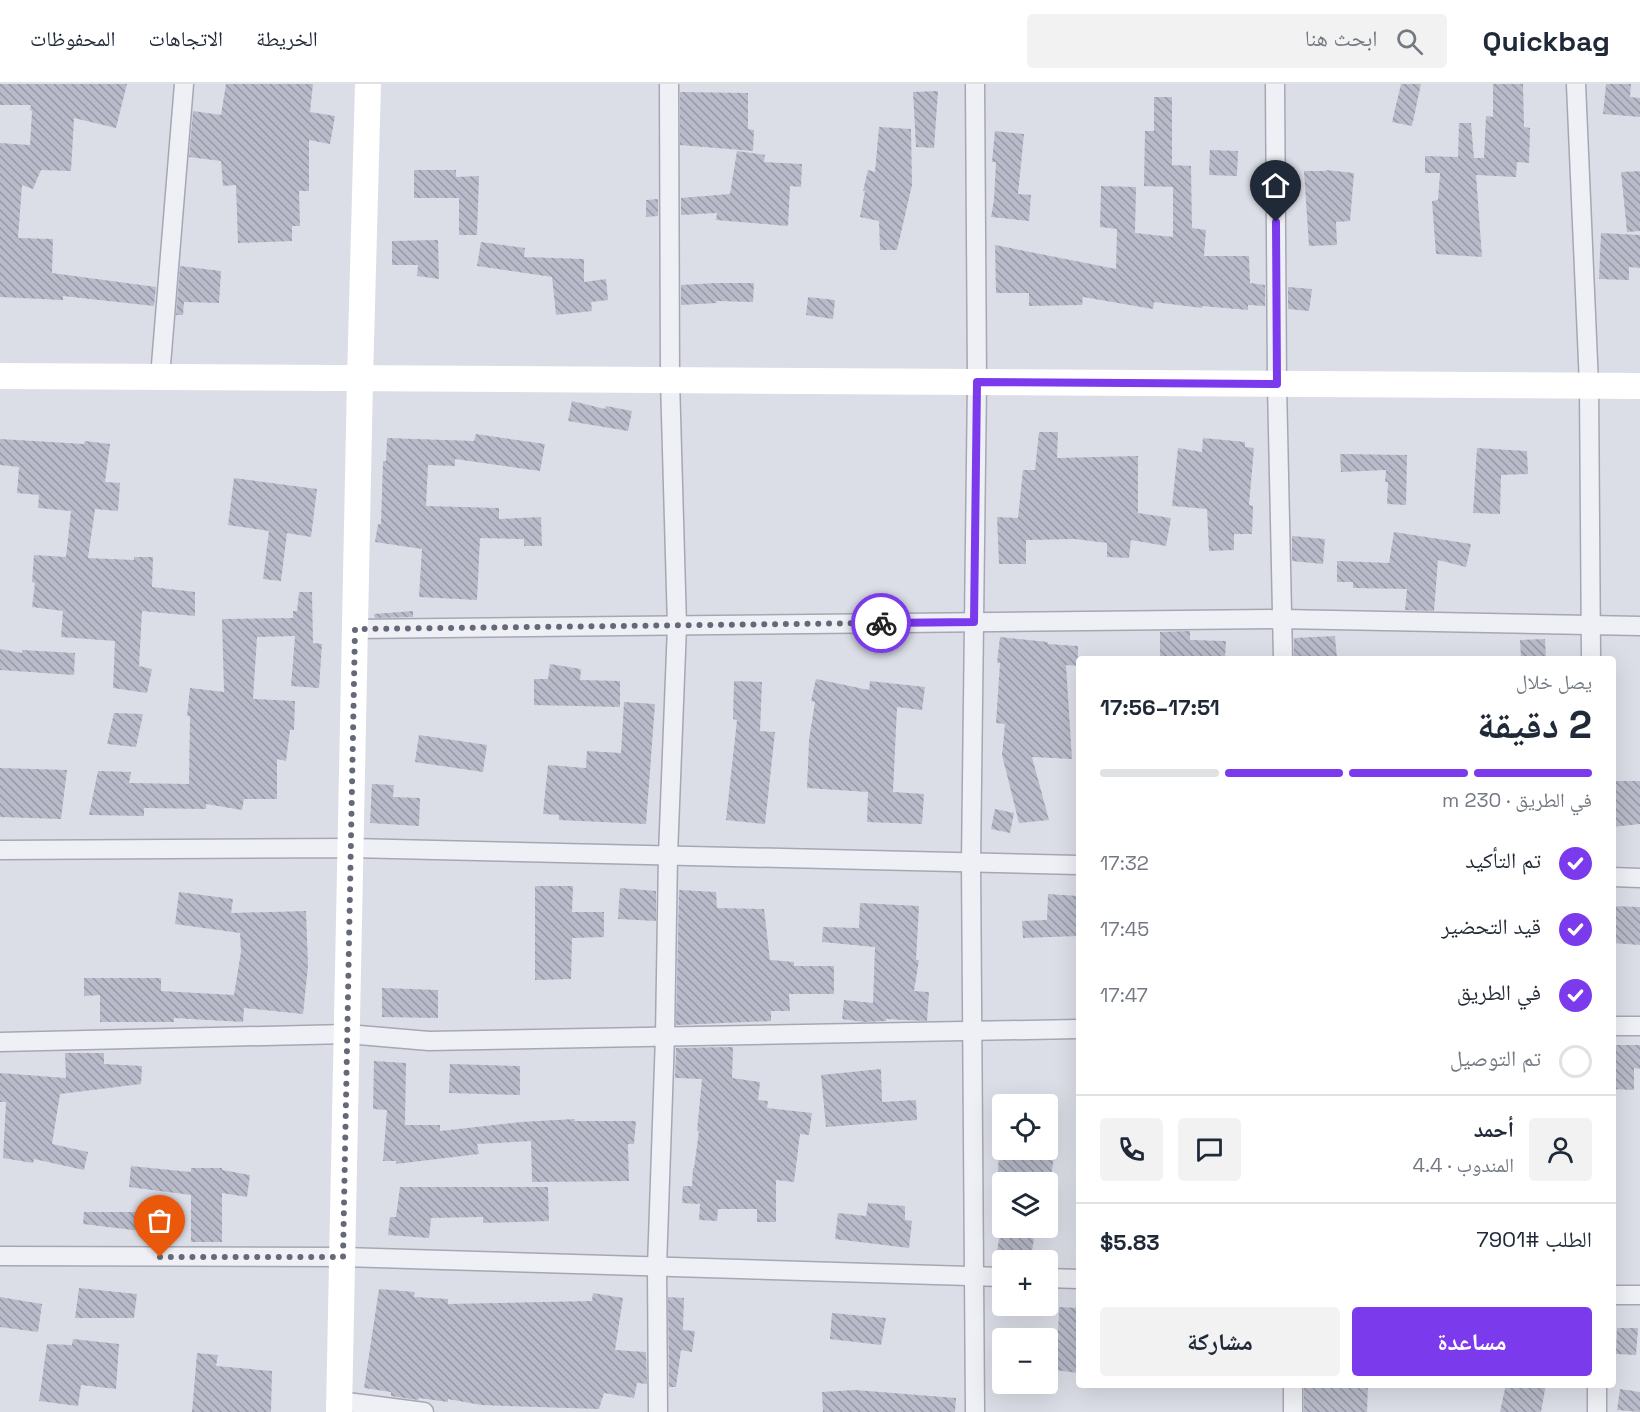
<!DOCTYPE html>
<html lang="ar">
<head>
<meta charset="utf-8">
<style>
  :root { --surface:#fff; --page:#f2f2f3; --text:#1f2937; --muted:#747a83; --line:#e0e1e3; --accent:#7c3aed }
  body { margin:0; font-family:"Space Grotesk","Noto Naskh Arabic",sans-serif; background:var(--page); color:var(--text); direction:rtl; height:100vh; display:flex; flex-direction:column; font-size:22px; white-space:nowrap }
  * { box-sizing:border-box; margin:0 }
  p { font-size:20px; color:var(--muted) }
  .icon { flex:none; width:33px; height:33px; fill:none; stroke:currentColor; stroke-width:2; stroke-linecap:round; stroke-linejoin:round }
  .map { position:relative; flex:1; overflow:hidden; direction:ltr }
  .drawer { position:absolute; left:1076px; top:572px; width:540px; height:732px; display:flex; flex-direction:column; background:var(--surface); border-radius:6px; box-shadow:0 6px 24px #0002; direction:rtl }
  .drawer>* { flex:none }
  .tools { position:absolute; left:992px; top:1010px; display:grid; gap:12px }
  .tools a { display:grid; place-items:center; width:66px; height:66px; border-radius:6px; background:var(--surface); box-shadow:0 6px 24px #0002; font-size:30px }
  .pin { position:absolute; display:grid; place-items:center; width:51px; height:51px; color:#fff; margin:-62px -26px; border-radius:50% 50% 50% 0; rotate:-45deg; box-shadow:0 0 6px #0007 }
  .pin .icon { rotate:45deg }
  .courier { position:absolute; display:grid; place-items:center; width:60px; height:60px; margin:-30px; border:4px solid #7c3aed; border-radius:50%; background:#fff; color:#222; box-shadow:0 2px 8px #0007 }
  .head em { font-style:normal; font-weight:700 }
  .head div { display:flex; flex-direction:column-reverse }
  .head { display:flex; align-items:center; justify-content:space-between; height:102px; padding:0 24px }
  h1 { font-size:39px; font-weight:700; line-height:45px }
  .bar { display:grid; grid-template-columns:repeat(4,1fr); gap:9px 6px; align-content:center; height:72px; padding:0 24px }
  .bar i { height:8px; border-radius:4px; background:var(--line) }
  .bar .selected { background:var(--accent) }
  .bar p { grid-column:span 4 }
  .line { display:flex; align-items:center; gap:15px; padding:0 24px; border-top:2px solid var(--line) }
  .line div { flex:1 }
  .round { display:grid; place-items:center; flex:none; width:63px; height:63px; border-radius:6px; background:var(--page) }
  ol { padding:0 24px; list-style:none }
  li { display:flex; align-items:center; gap:18px; height:66px }
  li p { margin-inline-start:auto }
  li .icon { padding:6px; border-radius:50%; background:var(--accent); color:#fff; stroke-width:4 }
  li:last-child { color:var(--muted) }
  li i { width:33px; height:33px; border:3px solid var(--line); border-radius:50% }
  .cta { display:flex; gap:12px; margin-top:auto; padding:12px 24px }
  .cta a { flex:1; height:69px; border-radius:6px; background:var(--accent); color:#fff; font-size:24px; font-weight:700; line-height:69px; text-align:center }
  .cta a+a { background:var(--page); color:var(--text) }
  header { display:flex; align-items:center; gap:36px; box-sizing:border-box; height:84px; padding:0 30px; background:var(--surface); border-bottom:2px solid var(--line) }
  header strong { font-size:28px }
  nav { display:flex; gap:33px; margin-inline-start:auto; font-size:21px }
  .search { width:420px; height:54px; background:var(--page); display:flex; align-items:center; gap:15px; box-sizing:border-box; padding:0 21px; border-radius:6px; color:var(--muted); font-size:22px }
  .map>svg:first-child { display:block }
  .building { fill:url(#building-back-hatch) }
  .lines { fill:none; stroke-linecap:round; stroke-linejoin:round }
  .street-casing { stroke:#a5a7b4; stroke-width:21 }
  .street { stroke:#eff0f5; stroke-width:18 }
  .secondary { stroke:#fff; stroke-width:26 }
  .done { stroke:#656879; stroke-width:6; stroke-dasharray:0 10.8 }
  .route { stroke:#7c3aed; stroke-width:8 }
</style>
</head>
<body>
<header>
<strong>Quickbag</strong>
<div class="search"><svg class="icon" aria-label="search" viewBox="0 0 24 24"><circle cx="10" cy="10" r="6"/><path d="M15 15l6 6"/></svg>ابحث هنا</div>
<nav><a>الخريطة</a><a>الاتجاهات</a><a>المحفوظات</a></nav>
</header>
<div class="map">
<svg width="1640" height="1328" viewBox="0 0 1640 1328">
  <defs>
    <pattern id="building-back-hatch" width="6" height="6" patternUnits="userSpaceOnUse" patternTransform="scale(1.5)"><rect width="6" height="6" fill="#b9bbca"/><path d="M-1 5l2 2M0 0l6 6M5-1l2 2" fill="none" stroke="#9698a5"/></pattern>
  </defs>
  <rect width="100%" height="100%" fill="#dcdee7"/>
  <g class="building">
    <polygon points="0,0 127,0 116,44 74,34 71,87 41,86 33,105 22,101 18,154 53,155 52,189 156,203 154,222 63,212 63,216 0,213 0,59 30,61 32,27 30,26 31,21 0,21"/>
    <polygon points="226,0 313,0 310,28 335,32 330,60 309,56 309,107 299,107 300,142 292,142 292,157 238,159 236,101 223,102 221,77 189,73 193,27 221,31"/>
    <polygon points="1401,0 1421,0 1412,42 1392,38"/>
    <polygon points="1493,0 1523,0 1524,43 1530,44 1529,79 1517,78 1516,93 1476,91 1482,173 1436,170 1432,117 1438,116 1440,89 1425,89 1425,72 1458,73 1459,39 1471,39 1474,74 1484,74 1486,32 1493,33"/>
    <polygon points="1606,0 1631,0 1630,13 1640,14 1640,33 1603,30"/>
    <polygon points="938,7 934,64 916,63 913,8"/>
    <polygon points="680,8 748,9 748,45 754,46 753,67 680,61"/>
    <polygon points="1154,13 1172,13 1172,81 1191,82 1192,144 1206,146 1204,172 1249,172 1250,199 1265,201 1265,222 1248,221 1248,226 1202,222 1202,224 1154,218 1153,225 1083,213 1082,221 1029,222 1029,209 996,209 995,161 1116,185 1117,145 1100,143 1101,102 1136,103 1135,149 1173,153 1173,103 1144,102 1145,47 1154,47"/>
    <polygon points="879,43 911,45 912,101 897,166 880,166 879,137 860,133 865,107 863,107 868,86 875,88"/>
    <polygon points="995,47 1024,50 1018,110 1031,111 1029,137 991,133 994,116 996,78 992,78"/>
    <polygon points="1210,66 1238,67 1237,92 1209,91"/>
    <polygon points="737,67 765,71 764,78 802,80 801,103 790,102 788,142 716,136 717,129 681,131 681,114 730,110"/>
    <polygon points="414,86 456,86 456,93 479,92 477,151 459,151 459,114 414,114"/>
    <polygon points="1326,86 1354,89 1350,137 1336,138 1337,161 1309,162 1304,87 1326,87"/>
    <polygon points="1640,87 1640,147 1627,148 1621,88"/>
    <polygon points="658,115 658,132 646,133 646,116"/>
    <polygon points="1601,149 1640,151 1640,184 1629,183 1629,196 1599,195"/>
    <polygon points="438,156 439,195 417,192 418,181 392,181 392,157"/>
    <polygon points="481,158 525,164 524,173 584,175 584,198 606,195 608,216 591,218 592,227 556,231 552,193 477,182"/>
    <polygon points="180,182 221,187 219,219 184,218 183,231 176,231"/>
    <polygon points="715,199 754,199 753,218 716,217 717,219 681,221 681,201"/>
    <polygon points="1288,203 1312,205 1309,227 1288,225"/>
    <polygon points="808,213 835,216 833,235 806,231"/>
    <polygon points="572,317 605,325 606,322 632,327 628,347 568,337"/>
    <polygon points="1039,348 1058,348 1057,374 1138,372 1138,429 1171,434 1166,462 1131,456 1129,474 1107,473 1107,459 1075,455 1026,456 1026,480 999,480 997,433 1018,434 1023,386 1035,386"/>
    <polygon points="476,350 545,360 540,387 455,375 455,382 428,381 426,422 499,424 499,435 541,433 542,462 524,462 524,455 480,454 477,516 419,513 422,465 375,458 378,440 381,440 383,377 386,377 387,354 474,357"/>
    <polygon points="1203,354 1245,358 1245,363 1254,364 1249,421 1253,422 1252,450 1234,450 1234,466 1209,467 1207,425 1172,422 1178,364 1202,368"/>
    <polygon points="0,355 84,360 85,357 110,360 105,398 120,399 118,427 95,425 88,474 134,476 134,473 153,473 152,503 195,508 195,532 142,527 139,582 152,585 147,609 113,604 115,557 61,553 63,527 32,523 35,499 32,498 34,471 66,473 71,427 38,424 39,411 17,409 19,383 0,381"/>
    <polygon points="1477,364 1527,367 1528,390 1501,391 1500,430 1473,429"/>
    <polygon points="1340,370 1407,371 1406,421 1387,420 1388,398 1385,398 1386,386 1341,388"/>
    <polygon points="234,394 317,405 311,453 287,449 281,497 263,495 269,447 228,441"/>
    <polygon points="1394,448 1471,460 1466,483 1438,476 1434,527 1405,526 1407,505 1353,504 1353,498 1337,498 1337,477 1389,479"/>
    <polygon points="1292,452 1325,455 1323,480 1292,477"/>
    <polygon points="299,508 312,508 313,559 322,560 319,604 291,602 295,552 257,553 253,615 295,617 294,646 290,646 286,677 277,675 277,715 244,715 242,726 206,720 206,725 144,724 144,732 89,731 98,687 131,688 129,699 189,700 190,632 187,632 190,604 224,608 222,535 293,534 293,527 297,527"/>
    <polygon points="413,527 413,533 375,534 374,530"/>
    <polygon points="1190,547 1190,556 1226,557 1225,574 1160,574 1160,548"/>
    <polygon points="1335,552 1337,574 1294,574 1294,554"/>
    <polygon points="1000,553 1048,558 1048,560 1078,562 1078,582 1066,581 1072,675 1032,673 1049,736 1019,739 1002,671 1005,640 996,639 1000,579 997,579"/>
    <polygon points="1545,555 1546,574 1521,574 1520,556"/>
    <polygon points="0,565 22,569 22,566 75,569 74,591 0,586"/>
    <polygon points="550,580 581,585 580,596 620,597 620,623 534,621 534,595 548,595"/>
    <polygon points="816,595 869,606 870,597 925,603 922,626 897,623 893,708 924,710 922,740 867,738 868,708 807,704 809,656 815,618 811,617"/>
    <polygon points="734,597 762,598 760,647 775,648 765,740 726,736 737,636 733,635"/>
    <polygon points="624,618 655,620 646,740 559,736 559,731 543,730 548,681 586,684 587,667 621,669"/>
    <polygon points="114,629 143,630 136,663 107,660"/>
    <polygon points="419,651 487,661 483,688 415,678"/>
    <polygon points="0,684 67,686 61,735 0,733"/>
    <polygon points="1612,697 1640,697 1640,740 1612,743"/>
    <polygon points="372,700 394,701 393,713 420,714 419,742 370,739"/>
    <polygon points="995,725 1014,729 1010,749 991,745"/>
    <polygon points="535,802 573,802 572,828 604,828 604,853 572,854 571,895 535,896"/>
    <polygon points="620,804 656,807 656,837 618,835"/>
    <polygon points="679,806 716,808 717,824 764,825 770,876 794,878 794,882 834,882 834,910 789,910 790,927 771,927 771,937 676,941"/>
    <polygon points="179,808 233,815 231,829 306,827 308,882 303,930 244,924 243,938 174,934 174,938 100,938 100,911 84,912 84,894 161,894 161,907 234,911 241,868 240,849 175,840"/>
    <polygon points="1048,810 1078,812 1078,852 1023,854 1022,837 1047,836"/>
    <polygon points="860,819 919,822 916,876 919,876 914,907 929,908 927,937 886,935 886,937 864,938 842,935 844,916 873,919 875,863 822,858 823,843 859,844"/>
    <polygon points="1612,822 1640,823 1640,861 1612,859"/>
    <polygon points="382,904 438,906 438,934 382,933"/>
    <polygon points="1612,961 1640,961 1640,985 1634,984 1634,1006 1612,1005"/>
    <polygon points="733,963 732,994 760,998 758,1016 768,1017 767,1024 812,1029 809,1051 800,1050 794,1098 776,1096 776,1138 757,1138 757,1125 718,1125 717,1137 699,1136 700,1120 682,1119 683,1102 692,1102 693,1084 694,1084 699,1047 697,1047 702,995 675,994 676,964"/>
    <polygon points="65,969 104,969 104,980 142,982 141,1000 60,1010 52,1060 88,1068 84,1086 34,1075 33,1079 3,1074 6,1018 0,1018 0,989 66,994"/>
    <polygon points="374,977 406,979 405,1041 440,1041 440,1047 521,1038 575,1035 574,1037 636,1037 634,1060 628,1060 629,1097 532,1098 531,1057 477,1060 479,1070 396,1080 396,1077 383,1077 387,1026 373,1025"/>
    <polygon points="450,980 520,982 520,1011 449,1009"/>
    <polygon points="881,985 882,1018 916,1016 917,1036 826,1043 821,991"/>
    <polygon points="999,1065 1055,1065 1051,1093 998,1089"/>
    <polygon points="131,1082 191,1088 191,1084 222,1084 222,1086 250,1091 247,1113 222,1109 222,1158 191,1158 191,1111 129,1103"/>
    <polygon points="400,1103 548,1103 549,1137 483,1139 483,1133 431,1134 429,1154 388,1151 390,1133 396,1133"/>
    <polygon points="868,1119 905,1122 905,1136 912,1137 909,1164 835,1155 838,1129 866,1132"/>
    <polygon points="84,1128 143,1128 141,1147 83,1140"/>
    <polygon points="1001,1143 1033,1143 1031,1154 1034,1155 1031,1172 997,1167"/>
    <polygon points="79,1204 137,1210 134,1234 75,1234"/>
    <polygon points="379,1205 415,1208 414,1213 448,1215 448,1220 592,1217 593,1209 623,1214 615,1266 646,1268 647,1300 637,1299 634,1314 604,1309 599,1325 481,1321 448,1315 448,1318 419,1314 418,1316 391,1312 391,1308 364,1304"/>
    <polygon points="0,1213 42,1220 38,1248 0,1243"/>
    <polygon points="668,1213 684,1214 683,1246 695,1247 692,1268 681,1266 676,1303 669,1303"/>
    <polygon points="1059,1223 1078,1224 1078,1289 1047,1285 1047,1247 1058,1248"/>
    <polygon points="832,1229 886,1234 881,1261 830,1255"/>
    <polygon points="1617,1244 1638,1244 1636,1271 1616,1270"/>
    <polygon points="73,1255 119,1260 116,1305 81,1301 78,1322 39,1317 47,1260 72,1261"/>
    <polygon points="197,1269 218,1271 216,1282 272,1287 271,1328 192,1328"/>
    <polygon points="1304,1300 1368,1300 1367,1328 1304,1328"/>
    <polygon points="1506,1300 1546,1300 1541,1328 1500,1328"/>
    <polygon points="1620,1305 1640,1308 1640,1328 1617,1326"/>
    <polygon points="855,1306 956,1314 955,1328 823,1328 822,1308"/>
  </g>
  <g class="lines">
    <g class="street-casing">
      <g id="street">
        <polyline points="1275,0 1277,300 1283,574"/>
        <polyline points="1576,0 1589,301 1591,574"/>
        <polyline points="160,293 184,0"/>
        <polyline points="355,545 1282,535 1640,542"/>
        <polyline points="0,766 350,764 1078,781"/>
        <polyline points="1612,793 1640,794"/>
        <polyline points="1612,942 1640,942"/>
        <polyline points="0,958 347,950 429,957 1078,945"/>
        <polyline points="0,1172 343,1173 1002,1193"/>
        <polyline points="1047,1194 1078,1195"/>
        <polyline points="1612,1211 1640,1211"/>
        <polyline points="1293,1300 1293,1328"/>
        <polyline points="1597,1300 1597,1328"/>
        <polyline points="339,1317 424,1328"/>
        <polyline points="658,1328 657,1183 665,952 668,771 677,542 670,296 669,0"/>
        <polyline points="975,1328 971,778 977,298 975,0"/>
      </g>
    </g>
    <use href="#street" class="street"/>
    <g class="secondary">
      <polyline points="0,292 1640,302"/>
      <polyline points="339,1328 360,295 368,0"/>
    </g>
  </g>
  <g class="lines">
    <polyline class="done" points="160,1173 343,1173 355,545 881,539"/>
    <polyline class="route" points="881,539 974,538 977,298 1277,300 1276,138"/>
  </g>
</svg>
<div class="tools">
<a><svg class="icon" aria-label="locate" viewBox="0 0 24 24"><circle cx="12" cy="12" r="6"/><path d="M12 2v4M12 18v4M2 12h4M18 12h4"/></svg></a>
<a><svg class="icon" aria-label="layers" viewBox="0 0 24 24"><path d="M12 4l9 5-9 5-9-5zM3 14l9 5 9-5"/></svg></a>
<a>+</a>
<a>−</a>
</div>
<div class="pin" style="left:160px;top:1173px;background:#ea580c"><svg class="icon" aria-label="bag" viewBox="0 0 24 24"><path d="M5 8h14l-1 12H6zM9 8a3 3 0 0 1 6 0"/></svg></div>
<div class="pin" style="left:1276px;top:138px;background:#1f2937"><svg class="icon" aria-label="home" viewBox="0 0 24 24"><path d="M3 11l9-7 9 7M6 9v11h12V9"/></svg></div>
<div class="courier" style="left:881px;top:539px"><svg class="icon" aria-label="bike" viewBox="0 0 24 24"><circle cx="6" cy="16" r="4"/><circle cx="18" cy="16" r="4"/><path d="M6 16l4-8h5l3 8M10 8l3 8H6M13 5h3"/></svg></div>
<section class="drawer">
<div class="head"><div><h1>2 دقيقة</h1><p>يصل خلال</p></div><em>17:51–17:56</em></div>
<div class="bar"><i class="selected"></i><i class="selected"></i><i class="selected"></i><i></i><p>في الطريق · 230 m</p></div>
<ol>
<li><svg class="icon" aria-label="check" viewBox="0 0 24 24"><path d="M5 12l5 5 9-10"/></svg>تم التأكيد<p>17:32</p></li>
<li><svg class="icon" aria-label="check" viewBox="0 0 24 24"><path d="M5 12l5 5 9-10"/></svg>قيد التحضير<p>17:45</p></li>
<li><svg class="icon" aria-label="check" viewBox="0 0 24 24"><path d="M5 12l5 5 9-10"/></svg>في الطريق<p>17:47</p></li>
<li><i></i>تم التوصيل</li>
</ol>
<div class="line" style="height:108px"><a class="round"><svg class="icon" aria-label="person" viewBox="0 0 24 24"><circle cx="12" cy="8" r="4"/><path d="M4 21q1-7 8-7t8 7"/></svg></a><div><b>أحمد</b><p>المندوب · 4.4</p></div><a class="round"><svg class="icon" aria-label="chat" viewBox="0 0 24 24"><path d="M4 5h16v11H9l-5 4z"/></svg></a><a class="round"><svg class="icon" aria-label="phone" viewBox="0 0 24 24"><path d="M5 4h4l2 5-3 2q2 4 5 5l2-3 5 2v4C11 20 4 13 5 4z"/></svg></a></div>
<div class="line" style="height:78px"><div>الطلب #7901</div><b>$5.83</b></div>
<div class="cta"><a>مساعدة</a><a>مشاركة</a></div>
</section>
</div>
</body>
</html>
